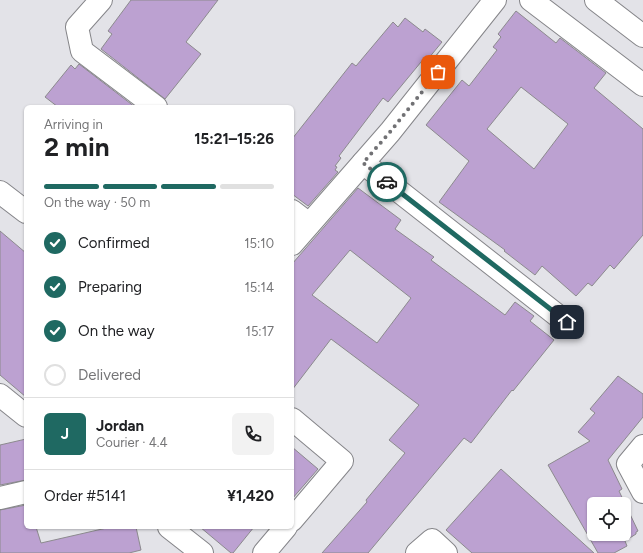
<!DOCTYPE html>
<html lang="en">
<head>
<meta charset="utf-8">
<style>
  :root { --surface:#fff; --page:#f2f2f2; --text:#202124; --muted:#757577; --line:#e0e0e0; --accent:#1f6962 }
  body { margin:0; font-family:Figtree,sans-serif; background:var(--page); color:var(--text); height:100vh; display:flex; flex-direction:column; font-size:15px; white-space:nowrap }
  * { box-sizing:border-box; margin:0 }
  p { font-size:13px; color:var(--muted) }
  .icon { flex:none; width:22px; height:22px; fill:none; stroke:currentColor; stroke-width:2; stroke-linecap:round; stroke-linejoin:round }
  .map { position:relative; flex:1; overflow:hidden }
  .details { position:absolute; left:24px; top:105px; width:270px; height:424px; display:flex; flex-direction:column; background:var(--surface); border-radius:6px; box-shadow:0 1px 3px #0004 }
  .details>* { flex:none }
  .tools { position:absolute; left:587px; top:497px; display:grid; gap:8px }
  .tools a { display:grid; place-items:center; width:44px; height:44px; border-radius:6px; background:var(--surface); box-shadow:0 1px 3px #0004; font-size:20px }
  .pin { position:absolute; display:grid; place-items:center; width:34px; height:34px; color:#fff; margin:-17px; border-radius:8px; box-shadow:0 2px 6px #0006 }
  .courier { position:absolute; display:grid; place-items:center; width:40px; height:40px; margin:-20px; border:3px solid #1f6962; border-radius:50%; background:#fff; color:#222; box-shadow:0 1px 5px #0007 }
  .headline em { font-style:normal; font-weight:700 }
  .headline div { display:flex; flex-direction:column-reverse }
  .headline { display:flex; align-items:center; justify-content:space-between; height:68px; padding:0 20px }
  h1 { font-size:26px; font-weight:700; line-height:30px }
  .bar { display:grid; grid-template-columns:repeat(4,1fr); gap:6px 4px; align-content:center; height:48px; padding:0 20px }
  .bar i { height:5px; border-radius:3px; background:var(--line) }
  .bar .selected { background:var(--accent) }
  .bar p { grid-column:span 4 }
  .line { display:flex; align-items:center; gap:10px; padding:0 20px; border-top:1px solid var(--line) }
  .line div { flex:1 }
  .round { display:grid; place-items:center; flex:none; width:42px; height:42px; border-radius:6px; background:var(--page) }
  ol { padding:0 20px; list-style:none }
  li { display:flex; align-items:center; gap:12px; height:44px }
  li p { margin-inline-start:auto }
  li .icon { padding:4px; border-radius:50%; background:var(--accent); color:#fff; stroke-width:4 }
  li:last-child { color:var(--muted) }
  li i { width:22px; height:22px; border:2px solid var(--line); border-radius:50% }
  .map>svg:first-child { display:block }
  .building { fill:#bca1d1; stroke:#8c8a8e; fill-rule:evenodd }
  .lines { fill:none; stroke-linecap:round; stroke-linejoin:round }
  .street-casing { stroke:#858589; stroke-width:24 }
  .street { stroke:#fff; stroke-width:22 }
  .done { stroke:#717174; stroke-width:4; stroke-dasharray:0 7.2 }
  .route { stroke:#1f6962; stroke-width:5 }
</style>
</head>
<body>
<div class="map">
<svg width="643" height="553" viewBox="0 0 643 553">
  <rect width="100%" height="100%" fill="#e3e3e8"/>
  <g class="building">
    <polygon points="131,0 218,0 186,42 201,54 165,99 101,49 112,34 108,31"/>
    <path d="M516,11L556,43L560,38L606,73L594,88L643,129V235L614,269L610,265L592,286L588,283L576,296L542,266L535,275L504,251L505,250L439,202L469,161L426,125L462,80L469,86L497,50L493,47L501,37L498,34ZM521,87L568,124L534,169L487,129Z"/>
    <polygon points="405,18 423,32 425,29 442,42 428,59 426,56 388,102 383,98 339,156 341,158 335,166 337,167 335,170 338,172 308,206 292,194 292,139 352,63 356,66 393,22 398,27"/>
    <polygon points="79,64 135,107 58,107 45,97 71,65 75,69"/>
    <path d="M358,188L401,220L395,229L434,257L431,260L505,315L515,302L534,316L530,321L554,340L513,391L512,390L471,443L464,438L368,553H322L367,502L366,500L405,453L389,440L419,405L331,339L292,390V264ZM350,250L411,298L377,343L312,295Z"/>
    <polygon points="0,231 26,253 26,397 0,375"/>
    <path d="M618,376L643,394V417L608,460L622,489L619,491L638,531L636,532V534L625,541L627,546L614,553H598L548,465L590,441L578,432L595,413L590,409ZM594,504H624V534H594Z"/>
    <polygon points="26,439 26,480 0,485 0,445"/>
    <polygon points="292,447 318,469 292,499"/>
    <polygon points="501,469 594,553 472,553 446,530"/>
    <polygon points="26,505 26,527 36,527 41,543 111,527 136,527 141,550 129,553 0,553 0,510"/>
    <polygon points="200,527 254,527 233,553 231,553"/>
  </g>
  <g class="lines">
    <g class="street-casing">
      <g id="street">
        <polyline points="101,0 77,27 82,51 156,107"/>
        <polyline points="531,0 643,85"/>
        <polyline points="596,0 643,36"/>
        <polyline points="363,163 567,323"/>
        <polyline points="0,192 26,212"/>
        <polyline points="292,211 309,224"/>
        <polyline points="292,244 390,132 495,0"/>
        <polyline points="0,395 26,416"/>
        <polyline points="292,419 342,461 292,520"/>
        <polyline points="643,446 628,464 643,492"/>
        <polyline points="0,498 26,492"/>
        <polyline points="169,527 202,553"/>
        <polyline points="264,553 286,527"/>
        <polyline points="417,553 432,540 446,553"/>
      </g>
    </g>
    <use href="#street" class="street"/>
  </g>
  <g class="lines">
    <polyline class="done" points="387,182 363,163 390,132 438,72"/>
    <polyline class="route" points="387,182 567,322"/>
  </g>
</svg>
<div class="tools">
<a><svg class="icon" aria-label="locate" viewBox="0 0 24 24"><circle cx="12" cy="12" r="6"/><path d="M12 2v4M12 18v4M2 12h4M18 12h4"/></svg></a>
</div>
<div class="pin" style="left:438px;top:72px;background:#ea580c"><svg class="icon" aria-label="bag" viewBox="0 0 24 24"><path d="M5 8h14l-1 12H6zM9 8a3 3 0 0 1 6 0"/></svg></div>
<div class="pin" style="left:567px;top:322px;background:#1f2937"><svg class="icon" aria-label="home" viewBox="0 0 24 24"><path d="M3 11l9-7 9 7M6 9v11h12V9"/></svg></div>
<div class="courier" style="left:387px;top:182px"><svg class="icon" aria-label="car" viewBox="0 0 24 24"><path d="M5 17H2v-5l4-1 3-4h7l3 4 3 1v5h-3M9 17h6M6 11h13"/><circle cx="7" cy="17" r="2"/><circle cx="17" cy="17" r="2"/></svg></div>
<section class="details">
<div class="headline"><div><h1>2 min</h1><p>Arriving in</p></div><em>15:21–15:26</em></div>
<div class="bar"><i class="selected"></i><i class="selected"></i><i class="selected"></i><i></i><p>On the way · 50 m</p></div>
<ol>
<li><svg class="icon" aria-label="check" viewBox="0 0 24 24"><path d="M5 12l5 5 9-10"/></svg>Confirmed<p>15:10</p></li>
<li><svg class="icon" aria-label="check" viewBox="0 0 24 24"><path d="M5 12l5 5 9-10"/></svg>Preparing<p>15:14</p></li>
<li><svg class="icon" aria-label="check" viewBox="0 0 24 24"><path d="M5 12l5 5 9-10"/></svg>On the way<p>15:17</p></li>
<li><i></i>Delivered</li>
</ol>
<div class="line" style="height:72px"><b class="round" style="background:var(--accent);color:#fff">J</b><div><b>Jordan</b><p>Courier · 4.4</p></div><a class="round"><svg class="icon" aria-label="phone" viewBox="0 0 24 24"><path d="M5 4h4l2 5-3 2q2 4 5 5l2-3 5 2v4C11 20 4 13 5 4z"/></svg></a></div>
<div class="line" style="height:52px"><div>Order #5141</div><b>¥1,420</b></div>
</section>
</div>
</body>
</html>
